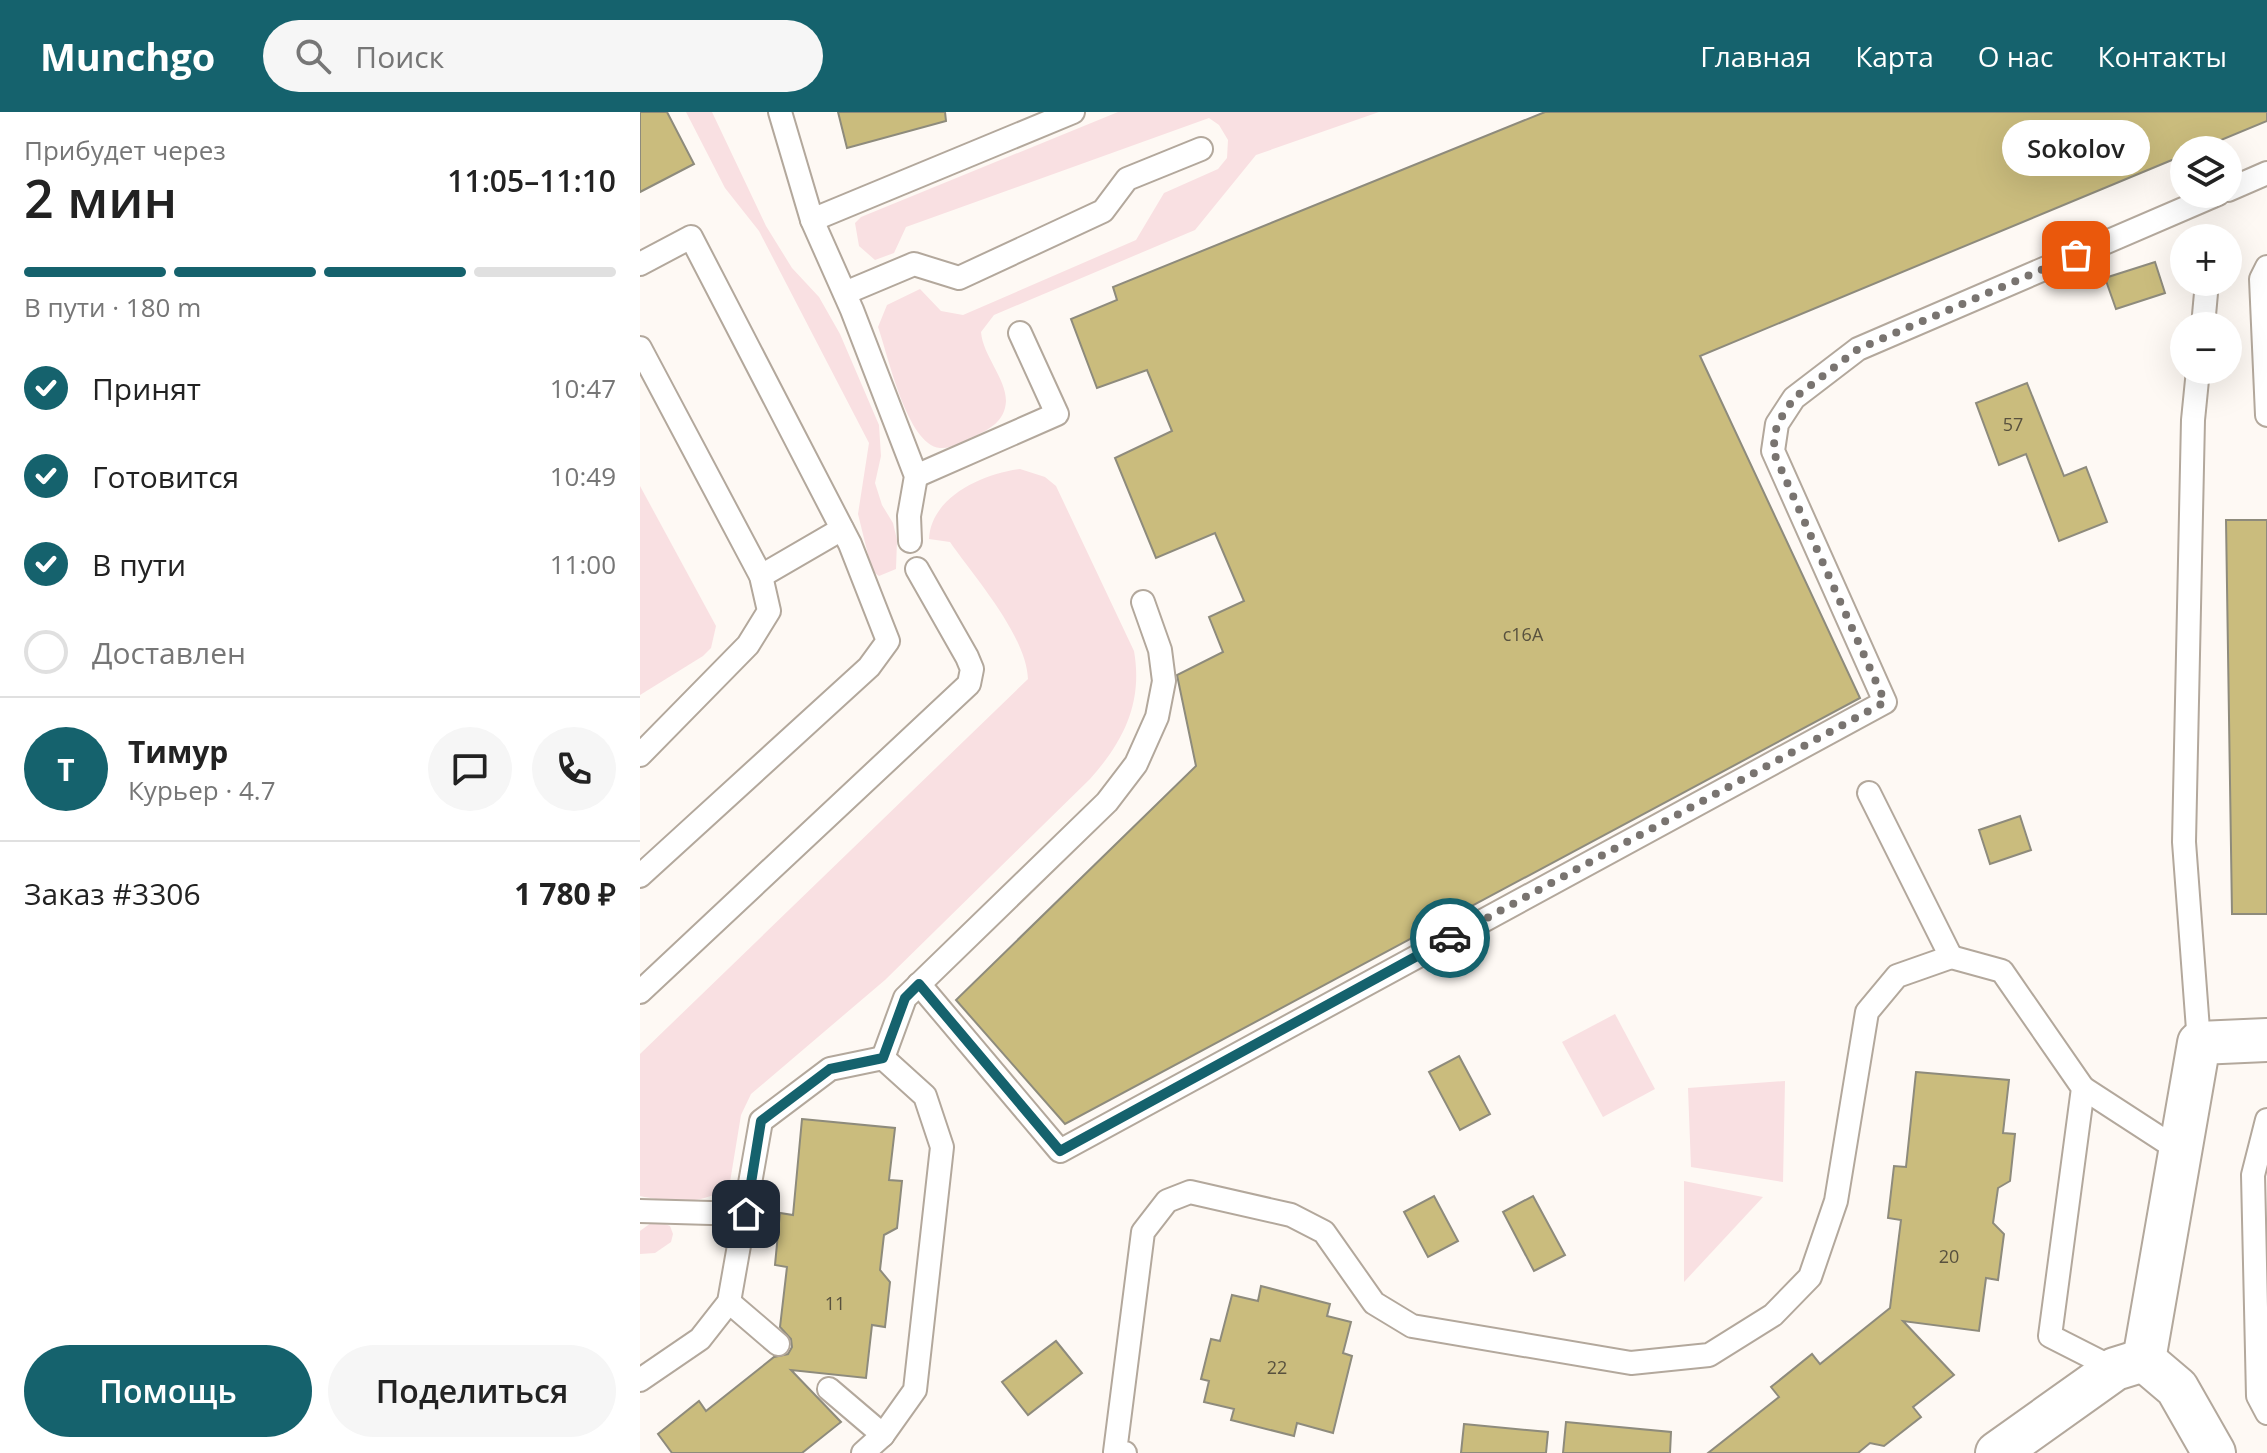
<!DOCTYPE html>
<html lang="ru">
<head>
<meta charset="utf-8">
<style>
  :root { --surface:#fff; --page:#f6f6f6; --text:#222; --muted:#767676; --line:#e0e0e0; --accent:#15626d }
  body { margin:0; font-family:"Open Sans",sans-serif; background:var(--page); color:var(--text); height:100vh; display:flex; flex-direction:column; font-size:30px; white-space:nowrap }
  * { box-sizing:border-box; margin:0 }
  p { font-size:26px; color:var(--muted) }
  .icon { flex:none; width:44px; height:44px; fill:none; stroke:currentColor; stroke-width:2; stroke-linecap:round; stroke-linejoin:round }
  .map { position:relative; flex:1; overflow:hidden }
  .side { display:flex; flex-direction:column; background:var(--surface); width:640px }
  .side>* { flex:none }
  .buttons { position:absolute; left:1530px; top:24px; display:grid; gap:16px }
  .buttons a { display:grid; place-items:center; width:72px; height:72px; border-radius:50%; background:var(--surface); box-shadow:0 8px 32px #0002; font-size:40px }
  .pin { position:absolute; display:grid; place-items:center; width:68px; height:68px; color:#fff; margin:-34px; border-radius:16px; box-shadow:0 4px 12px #0006 }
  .courier { position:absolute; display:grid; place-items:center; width:80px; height:80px; margin:-40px; border:6px solid #15626d; border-radius:50%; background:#fff; color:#222; box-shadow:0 2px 10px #0007 }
  .bubble { position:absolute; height:56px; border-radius:28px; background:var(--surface); box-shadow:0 8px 32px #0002; font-size:26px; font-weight:600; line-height:56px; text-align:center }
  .headline em { font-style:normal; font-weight:600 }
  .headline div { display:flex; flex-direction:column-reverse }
  .headline { display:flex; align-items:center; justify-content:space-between; height:136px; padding:0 24px }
  h1 { font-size:52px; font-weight:600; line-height:60px }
  .bar { display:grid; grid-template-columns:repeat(4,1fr); gap:12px 8px; align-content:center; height:96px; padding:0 24px }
  .bar i { height:10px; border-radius:6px; background:var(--line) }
  .bar .current { background:var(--accent) }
  .bar p { grid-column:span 4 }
  .line { display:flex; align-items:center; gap:20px; padding:0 24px; border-top:2px solid var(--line) }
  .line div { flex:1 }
  .round { display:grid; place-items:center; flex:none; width:84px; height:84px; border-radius:42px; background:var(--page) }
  ol { padding:0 24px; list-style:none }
  li { display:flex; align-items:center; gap:24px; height:88px }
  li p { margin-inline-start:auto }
  li .icon { padding:8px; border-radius:50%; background:var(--accent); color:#fff; stroke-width:4 }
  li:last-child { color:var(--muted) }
  li i { width:44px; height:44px; border:4px solid var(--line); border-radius:50% }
  .cta { display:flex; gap:16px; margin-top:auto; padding:16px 24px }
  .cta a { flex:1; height:92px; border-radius:48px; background:var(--accent); color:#fff; font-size:32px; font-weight:600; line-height:92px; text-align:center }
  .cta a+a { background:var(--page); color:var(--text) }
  header { display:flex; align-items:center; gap:48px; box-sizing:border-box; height:112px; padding:0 40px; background:var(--accent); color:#fff }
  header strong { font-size:38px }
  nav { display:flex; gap:44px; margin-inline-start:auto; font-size:28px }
  .search { width:560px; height:72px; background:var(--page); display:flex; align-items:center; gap:20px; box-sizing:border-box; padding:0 28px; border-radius:44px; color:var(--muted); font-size:30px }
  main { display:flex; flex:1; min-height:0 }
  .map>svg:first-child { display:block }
  .green { fill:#f9e0e2 }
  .building { fill:#cabc7d; stroke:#8e8b7c; stroke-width:2 }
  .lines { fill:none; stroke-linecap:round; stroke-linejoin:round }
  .lane-casing { stroke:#b3a89c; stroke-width:26 }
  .street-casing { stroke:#b3a89c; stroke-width:46 }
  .lane { stroke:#fff; stroke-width:22 }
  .street { stroke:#fff; stroke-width:42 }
  .done { stroke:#797470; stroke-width:8; stroke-dasharray:0 14.4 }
  .route { stroke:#15626d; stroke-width:10 }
  .labels { text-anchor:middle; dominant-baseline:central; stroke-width:6; stroke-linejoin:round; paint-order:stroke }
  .number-label { font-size:18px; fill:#58513e }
</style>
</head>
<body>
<header>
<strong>Munchgo</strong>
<div class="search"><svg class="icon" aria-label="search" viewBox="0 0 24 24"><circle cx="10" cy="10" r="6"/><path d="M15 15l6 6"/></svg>Поиск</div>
<nav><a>Главная</a><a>Карта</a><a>О нас</a><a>Контакты</a></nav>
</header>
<main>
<section class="side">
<div class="headline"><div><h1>2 мин</h1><p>Прибудет через</p></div><em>11:05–11:10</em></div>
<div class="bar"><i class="current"></i><i class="current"></i><i class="current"></i><i></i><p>В пути · 180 m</p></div>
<ol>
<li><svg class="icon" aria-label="check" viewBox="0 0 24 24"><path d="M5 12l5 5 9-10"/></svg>Принят<p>10:47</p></li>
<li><svg class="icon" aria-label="check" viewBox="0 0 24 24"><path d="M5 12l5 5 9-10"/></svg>Готовится<p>10:49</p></li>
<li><svg class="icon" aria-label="check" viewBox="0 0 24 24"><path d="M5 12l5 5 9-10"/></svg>В пути<p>11:00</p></li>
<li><i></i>Доставлен</li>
</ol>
<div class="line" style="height:144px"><b class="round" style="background:var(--accent);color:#fff">Т</b><div><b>Тимур</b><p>Курьер · 4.7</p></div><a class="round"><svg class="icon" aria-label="chat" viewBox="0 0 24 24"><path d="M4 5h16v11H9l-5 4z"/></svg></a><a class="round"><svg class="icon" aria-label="phone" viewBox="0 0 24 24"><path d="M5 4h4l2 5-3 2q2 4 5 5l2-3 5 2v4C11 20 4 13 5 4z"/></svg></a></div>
<div class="line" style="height:104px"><div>Заказ #3306</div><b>1 780 ₽</b></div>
<div class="cta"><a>Помощь</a><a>Поделиться</a></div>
</section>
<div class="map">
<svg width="1627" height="1341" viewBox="0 0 1627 1341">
  <rect width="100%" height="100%" fill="#fef9f4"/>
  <g class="green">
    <polygon points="46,0 72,0 126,114 152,156 179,185 200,222 239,313 241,344 235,371 242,393 253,411 257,428 256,457 239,464 232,459 218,402 229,331 119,119 85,76"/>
    <path d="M478,0H739L616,43L555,118L354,203L341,220C343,244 366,266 366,289C365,309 350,317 335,324C325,328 312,337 300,336C267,333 248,243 238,215L247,193L280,177L301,199L323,203L496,128L524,81L578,57L587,46L588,28L579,13L569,6L266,115L254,141L235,148L219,134L215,111L221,105Z"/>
    <path d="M380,357L405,365L416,374L494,539C503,590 484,629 450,667L245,868L111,982L101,1003L90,1070C71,1095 28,1090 0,1084V942L388,567C386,523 335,466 310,430L289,427C291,385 342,362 380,357Z"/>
    <polygon points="0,374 76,514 71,536 63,544 0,583"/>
    <polygon points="975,902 1015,977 963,1005 922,930"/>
    <polygon points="1145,969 1143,1070 1051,1055 1048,976"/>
    <polygon points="1044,1069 1123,1085 1044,1170"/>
    <polygon points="15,1108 30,1114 33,1122 31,1130 15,1141 0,1142 0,1119"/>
  </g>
  <g class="building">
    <polygon points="0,0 27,0 54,52 0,80"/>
    <polygon points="198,0 305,0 306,9 207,36"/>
    <polygon points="905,0 1627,0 1627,9 1557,38 1544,38 1544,43 1060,244 1220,586 425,1012 316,888 556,654 537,563 583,540 569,505 604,489 575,421 516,446 475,346 532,319 507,258 457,276 431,207 477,188 473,175"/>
    <polygon points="1515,150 1525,181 1476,197 1465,166"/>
    <polygon points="1387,271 1424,364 1446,355 1467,410 1419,429 1386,342 1359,353 1336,291"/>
    <polygon points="1586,408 1627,408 1627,802 1592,802"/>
    <polygon points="1380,704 1391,738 1350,752 1339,718"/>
    <polygon points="819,944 850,1002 820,1018 789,960"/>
    <polygon points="1276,960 1369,968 1363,1021 1375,1022 1370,1069 1358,1076 1353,1111 1364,1122 1358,1168 1346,1166 1339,1219 1263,1209 1314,1263 1273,1295 1281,1305 1244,1334 1230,1331 1218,1341 1068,1341 1139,1285 1131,1275 1172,1242 1180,1252 1250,1196 1261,1108 1248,1106 1254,1054 1266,1055"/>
    <polygon points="162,1007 255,1016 249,1068 262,1069 257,1116 244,1123 240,1158 250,1170 245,1215 232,1213 226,1266 151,1258 201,1310 162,1341 32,1341 18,1322 59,1289 66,1299 134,1245 148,1242 152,1235 151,1227 140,1215 147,1155 135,1153 140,1101 153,1103"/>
    <polygon points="794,1084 818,1129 788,1145 764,1100"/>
    <polygon points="893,1084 925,1143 894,1159 863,1100"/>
    <polygon points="621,1174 690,1192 687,1204 711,1210 703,1241 712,1244 693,1321 657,1311 654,1324 591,1308 594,1297 564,1290 569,1269 561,1267 571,1227 580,1229 592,1183 618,1189"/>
    <polygon points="416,1229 442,1261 388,1303 362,1270"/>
    <polygon points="926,1310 1031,1320 1030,1341 923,1341"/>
    <polygon points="824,1312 908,1320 906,1341 821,1341"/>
  </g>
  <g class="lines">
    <g class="lane-casing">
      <g id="lane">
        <polyline points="140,0 172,108 212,198 276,364 269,404 270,429"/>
        <polyline points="1588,78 1627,61"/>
        <polyline points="172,108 433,0"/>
        <polyline points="0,152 51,125 210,432 248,529 229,555 0,764"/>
        <polyline points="1627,155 1621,167 1627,303"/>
        <polyline points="205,181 274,152 319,166 463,99 487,67 561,37"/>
        <polyline points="1563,214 1567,170"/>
        <polyline points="0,236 121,464 129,499 108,533 0,643"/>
        <polyline points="1558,258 1553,308 1544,730 1559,931"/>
        <polyline points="276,364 417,302 380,221"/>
        <polyline points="121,464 202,417"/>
        <polyline points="1229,681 1311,845"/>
        <polyline points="279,872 420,1039 1245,590 1133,339 1137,312 1154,286 1218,237 1578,82"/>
        <polyline points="0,880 329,572 332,557 327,545 277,457"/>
        <polyline points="243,946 265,886 467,690 496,652 517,605 524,569 520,538 503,490"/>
        <polyline points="1443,976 1540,1039"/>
        <polyline points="1627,1008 1613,1063 1618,1284 1627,1301"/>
        <polyline points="0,1099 106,1102"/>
        <polyline points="89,1190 138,1232"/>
        <polyline points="0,1268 60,1227 89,1190 121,1009 190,957 243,946 285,984 302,1035 275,1278 243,1323 223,1341"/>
        <polyline points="189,1277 243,1323"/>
        <polyline points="485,1341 475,1340 503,1120 527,1089 550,1080 651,1103 684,1120 734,1191 772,1214 991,1251 1069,1243 1133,1203 1170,1165 1196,1089 1227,900 1257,864 1311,845 1362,859 1443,976 1410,1224 1475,1257"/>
      </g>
    </g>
    <g class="street-casing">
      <g id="street">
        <polyline points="1504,1248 1559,931 1627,928"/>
        <polyline points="1504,1248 1537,1276 1574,1341"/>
        <polyline points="1357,1341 1475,1257 1504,1248"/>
      </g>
    </g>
    <use href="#lane" class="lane"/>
    <use href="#street" class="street"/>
  </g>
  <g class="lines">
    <polyline class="done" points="810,826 1245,590 1133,339 1137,312 1154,286 1218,237 1436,143"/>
    <polyline class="route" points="106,1102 121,1009 190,957 243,946 265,886 279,872 420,1039 810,826"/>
  </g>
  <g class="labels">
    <g class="number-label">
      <text x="1373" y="312">57</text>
      <text x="883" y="522">с16А</text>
      <text x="1309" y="1144">20</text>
      <text x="195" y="1191">11</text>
      <text x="637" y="1255">22</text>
    </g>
  </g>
</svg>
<div class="buttons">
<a><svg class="icon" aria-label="layers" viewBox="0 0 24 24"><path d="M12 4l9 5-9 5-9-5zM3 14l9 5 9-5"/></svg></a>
<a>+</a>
<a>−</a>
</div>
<div class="pin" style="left:1436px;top:143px;background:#ea580c"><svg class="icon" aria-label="bag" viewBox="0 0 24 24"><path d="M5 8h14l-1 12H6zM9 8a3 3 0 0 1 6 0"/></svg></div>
<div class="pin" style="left:106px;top:1102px;background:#1f2937"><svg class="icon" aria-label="home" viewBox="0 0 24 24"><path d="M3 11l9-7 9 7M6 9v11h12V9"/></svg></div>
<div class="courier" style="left:810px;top:826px"><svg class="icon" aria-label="car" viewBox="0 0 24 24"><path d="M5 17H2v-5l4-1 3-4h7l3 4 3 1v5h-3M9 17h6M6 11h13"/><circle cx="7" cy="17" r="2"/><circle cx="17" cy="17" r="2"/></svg></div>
<div class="bubble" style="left:1362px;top:8px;width:148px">Sokolov</div>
</div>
</main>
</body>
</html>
